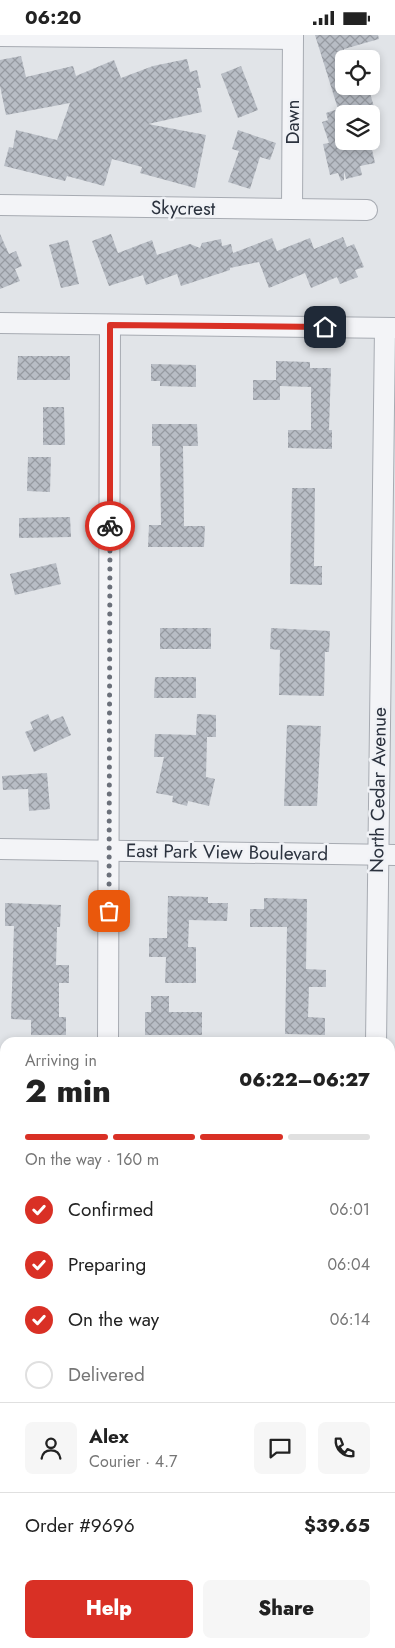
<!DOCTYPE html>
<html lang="en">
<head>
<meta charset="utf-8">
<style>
  :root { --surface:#fff; --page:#f6f6f6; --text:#222; --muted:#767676; --line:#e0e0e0; --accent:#d93025 }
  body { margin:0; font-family:Jost,sans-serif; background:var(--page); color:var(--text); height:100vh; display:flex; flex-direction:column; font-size:19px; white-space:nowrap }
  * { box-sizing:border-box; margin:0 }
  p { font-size:16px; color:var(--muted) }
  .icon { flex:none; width:28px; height:28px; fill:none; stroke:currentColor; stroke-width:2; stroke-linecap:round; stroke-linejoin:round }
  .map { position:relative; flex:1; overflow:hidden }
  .drawer { position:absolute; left:0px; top:1002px; width:395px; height:611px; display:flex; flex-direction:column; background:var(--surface); border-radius:15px 15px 0 0; box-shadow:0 2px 8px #0003 }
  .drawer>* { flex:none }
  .tools { position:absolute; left:335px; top:15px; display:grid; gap:10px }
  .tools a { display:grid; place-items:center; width:45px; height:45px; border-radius:8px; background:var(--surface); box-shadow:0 2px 8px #0003; font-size:25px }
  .pin { position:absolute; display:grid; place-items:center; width:42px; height:42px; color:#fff; margin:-21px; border-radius:10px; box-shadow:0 2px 8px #0006 }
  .courier { position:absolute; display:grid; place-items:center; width:50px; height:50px; margin:-25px; border:4px solid #d93025; border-radius:50%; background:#fff; color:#222; box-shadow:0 1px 6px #0007 }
  .headline em { font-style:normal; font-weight:800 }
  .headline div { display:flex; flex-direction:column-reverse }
  .headline { display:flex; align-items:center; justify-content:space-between; height:85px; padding:0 25px }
  h1 { font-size:32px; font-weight:800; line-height:38px }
  .bar { display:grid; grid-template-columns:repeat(4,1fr); gap:8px 5px; align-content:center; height:60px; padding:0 25px }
  .bar i { height:6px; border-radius:4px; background:var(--line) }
  .bar .on { background:var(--accent) }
  .bar p { grid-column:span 4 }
  .line { display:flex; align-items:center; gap:12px; padding:0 25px; border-top:1px solid var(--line) }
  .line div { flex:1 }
  .round { display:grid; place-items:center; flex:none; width:52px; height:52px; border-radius:8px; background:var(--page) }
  ol { padding:0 25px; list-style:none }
  li { display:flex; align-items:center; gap:15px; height:55px }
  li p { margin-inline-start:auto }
  li .icon { padding:5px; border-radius:50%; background:var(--accent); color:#fff; stroke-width:4 }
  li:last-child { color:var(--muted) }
  li i { width:28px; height:28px; border:2px solid var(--line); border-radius:50% }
  .button { display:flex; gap:10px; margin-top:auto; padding:10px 25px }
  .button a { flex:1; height:58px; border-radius:8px; background:var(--accent); color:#fff; font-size:20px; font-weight:800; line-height:58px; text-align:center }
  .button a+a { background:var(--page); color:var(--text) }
  .status { display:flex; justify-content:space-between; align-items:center; height:35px; padding:0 25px; background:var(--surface); direction:ltr }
  .status svg { height:14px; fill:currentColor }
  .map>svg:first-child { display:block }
  .building { fill:url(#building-cross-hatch) }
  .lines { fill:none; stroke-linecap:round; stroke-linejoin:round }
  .minor-casing { stroke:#a7abb2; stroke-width:22 }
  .minor { stroke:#f3f4f7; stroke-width:20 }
  .done { stroke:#6b707a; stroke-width:5; stroke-dasharray:0 9 }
  .route { stroke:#d93025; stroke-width:6 }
  .labels { text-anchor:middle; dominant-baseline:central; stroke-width:5; stroke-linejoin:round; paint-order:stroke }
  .street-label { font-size:19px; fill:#2b323e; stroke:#f0f2f6 }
</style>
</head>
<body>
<div class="status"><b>06:20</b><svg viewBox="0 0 49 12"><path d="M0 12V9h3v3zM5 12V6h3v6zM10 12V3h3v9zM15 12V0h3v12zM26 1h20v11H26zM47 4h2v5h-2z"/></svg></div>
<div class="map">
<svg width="395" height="1613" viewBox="0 0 395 1613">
  <defs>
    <pattern id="building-cross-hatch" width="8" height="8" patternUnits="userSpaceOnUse" patternTransform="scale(1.25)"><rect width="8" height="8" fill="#b8bdc5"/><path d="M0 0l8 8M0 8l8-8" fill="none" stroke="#969aa1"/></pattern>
  </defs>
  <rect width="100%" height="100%" fill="#e1e4e8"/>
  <g class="building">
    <polygon points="315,0 378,0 379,4 344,14 344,51 368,51 376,79 344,79 344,112 370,106 375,128 360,131 362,140 346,144 344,136 344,145 341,146 338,138 330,140 323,109 329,108 322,87 328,85 326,78 338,74"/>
    <polygon points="21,21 26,42 73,31 76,41 114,25 121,43 153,31 187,24 190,37 197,35 201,53 197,53 202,77 148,89 206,100 195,153 140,138 142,132 112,124 104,151 67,141 65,146 4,131 9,112 13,113 16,95 57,105 70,68 6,80 0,51 0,25"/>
    <polygon points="241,31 258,75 238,83 221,39"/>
    <polygon points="238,95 276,108 270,125 260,122 250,154 228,147 239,116 232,114"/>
    <polygon points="0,199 9,219 16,216 22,231 15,234 20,246 0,254"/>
    <polygon points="111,199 118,218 152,205 157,220 190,209 200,213 202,208 221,204 222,211 231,209 233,218 272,203 277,216 310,203 314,214 343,202 347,212 354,209 364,232 355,235 358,242 340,249 337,242 311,253 305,238 269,253 259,227 230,233 230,235 181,251 177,239 146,250 143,240 109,251 92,206"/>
    <polygon points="68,205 79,249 61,253 49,210"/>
    <polygon points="18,321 70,321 70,345 17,345"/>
    <polygon points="276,326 310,327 310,333 331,333 329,395 332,395 332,414 288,413 288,395 311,395 311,352 280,351 280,365 253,365 253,345 276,345"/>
    <polygon points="151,329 196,330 196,352 160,351 160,346 151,346"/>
    <polygon points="43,372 64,372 65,410 43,410"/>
    <polygon points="152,389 197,389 198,411 183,411 184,491 205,491 204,512 148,512 149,490 161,490 160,411 152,411"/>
    <polygon points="28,422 51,422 50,457 27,456"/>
    <polygon points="292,453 315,453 314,531 322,531 322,550 290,549"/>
    <polygon points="70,482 71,502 19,503 19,483"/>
    <polygon points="56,528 61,549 15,560 10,539"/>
    <rect x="160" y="593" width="51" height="21"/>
    <polygon points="271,593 330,596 329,617 325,617 324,661 279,660 280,615 270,614"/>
    <polygon points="155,642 196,642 196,663 154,663"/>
    <polygon points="48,679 51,686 63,681 71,700 34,717 25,697 33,694 30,687"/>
    <polygon points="197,679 216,680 216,702 207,702 206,742 215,744 209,771 188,766 187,771 172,767 173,761 156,758 164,722 154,722 155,699 196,700"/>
    <polygon points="287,690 321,691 317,771 284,771"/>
    <polygon points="47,738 50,774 29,776 28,754 3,755 2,741"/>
    <polygon points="168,861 208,862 208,868 228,868 227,886 189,885 188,912 196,912 196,948 165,948 166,922 149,922 149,903 167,903"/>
    <polygon points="264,863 307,864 306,934 326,935 326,952 309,952 308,982 325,983 325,1000 285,999 287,892 250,892 250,874 264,874"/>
    <polygon points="5,868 61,870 60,892 57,892 56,930 69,930 69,948 59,948 59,982 66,982 66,1000 31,1000 31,985 11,984 14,891 5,891"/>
    <polygon points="151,961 169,961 169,977 202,977 202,1000 145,1000 145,977 151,977"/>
  </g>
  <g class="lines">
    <g class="minor-casing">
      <g id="minor">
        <polyline points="0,1 293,4"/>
        <polyline points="0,170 367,175"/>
        <polyline points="292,174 293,0"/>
        <polyline points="0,288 395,293"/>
        <polyline points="0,814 395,820"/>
        <polyline points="108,1008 110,290"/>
        <polyline points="376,1008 385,293"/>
        <polyline points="0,1339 5,1339"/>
        <polyline points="390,1344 395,1344"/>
        <polyline points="106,1613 106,1609"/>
        <polyline points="371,1613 371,1609"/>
      </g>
    </g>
    <use href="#minor" class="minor"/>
  </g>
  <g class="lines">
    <polyline class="done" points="109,876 110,491"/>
    <polyline class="route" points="110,491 110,290 325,292"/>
  </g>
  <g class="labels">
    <g class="street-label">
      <text transform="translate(292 87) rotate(-90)">Dawn</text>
      <text transform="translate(183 173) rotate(1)">Skycrest</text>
      <text transform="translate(378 755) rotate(-89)">North Cedar Avenue</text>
      <text transform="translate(227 817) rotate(1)">East Park View Boulevard</text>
    </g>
  </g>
</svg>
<div class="tools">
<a><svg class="icon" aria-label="locate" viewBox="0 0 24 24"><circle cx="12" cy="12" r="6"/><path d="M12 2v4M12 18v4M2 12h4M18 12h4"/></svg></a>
<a><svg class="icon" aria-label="layers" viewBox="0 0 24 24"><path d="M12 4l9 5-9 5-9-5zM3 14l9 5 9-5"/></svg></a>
</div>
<div class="pin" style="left:109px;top:876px;background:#ea580c"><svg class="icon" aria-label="bag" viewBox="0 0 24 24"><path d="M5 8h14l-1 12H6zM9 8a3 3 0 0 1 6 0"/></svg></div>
<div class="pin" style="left:325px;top:292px;background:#1f2937"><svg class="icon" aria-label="home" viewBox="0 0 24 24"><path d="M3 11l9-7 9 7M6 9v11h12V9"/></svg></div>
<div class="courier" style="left:110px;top:491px"><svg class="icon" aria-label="bike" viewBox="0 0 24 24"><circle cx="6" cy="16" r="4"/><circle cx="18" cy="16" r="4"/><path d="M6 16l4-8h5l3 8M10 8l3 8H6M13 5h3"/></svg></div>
<section class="drawer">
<div class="headline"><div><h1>2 min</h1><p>Arriving in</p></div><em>06:22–06:27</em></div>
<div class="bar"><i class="on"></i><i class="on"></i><i class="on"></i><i></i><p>On the way · 160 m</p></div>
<ol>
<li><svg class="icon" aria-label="check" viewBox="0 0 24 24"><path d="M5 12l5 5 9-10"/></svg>Confirmed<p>06:01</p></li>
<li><svg class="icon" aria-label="check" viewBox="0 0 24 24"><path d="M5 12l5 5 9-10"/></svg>Preparing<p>06:04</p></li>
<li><svg class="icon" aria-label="check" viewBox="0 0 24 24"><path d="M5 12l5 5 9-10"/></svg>On the way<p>06:14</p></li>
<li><i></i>Delivered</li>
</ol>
<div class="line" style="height:90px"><a class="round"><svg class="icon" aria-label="person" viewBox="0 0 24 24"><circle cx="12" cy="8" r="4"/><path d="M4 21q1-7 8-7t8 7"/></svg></a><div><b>Alex</b><p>Courier · 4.7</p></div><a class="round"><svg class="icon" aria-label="chat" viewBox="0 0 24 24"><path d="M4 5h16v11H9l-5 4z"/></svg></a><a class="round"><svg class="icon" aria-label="phone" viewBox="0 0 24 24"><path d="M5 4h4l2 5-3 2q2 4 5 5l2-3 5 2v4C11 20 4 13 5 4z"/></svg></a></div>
<div class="line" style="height:65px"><div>Order #9696</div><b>$39.65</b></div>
<div class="button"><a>Help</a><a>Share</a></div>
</section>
</div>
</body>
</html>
